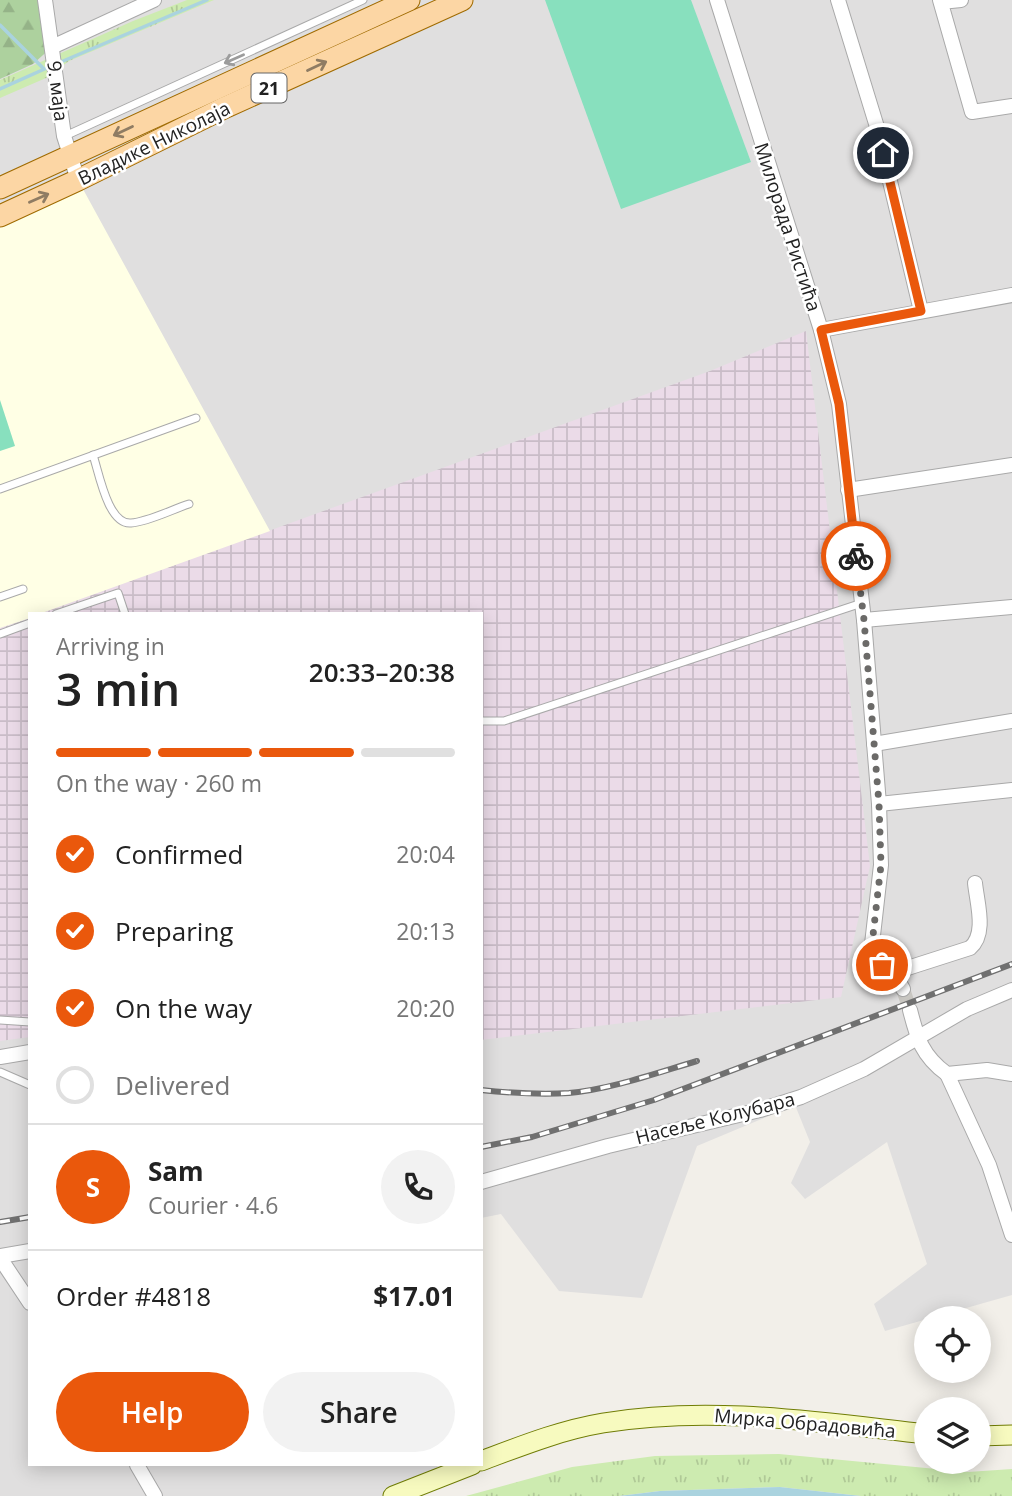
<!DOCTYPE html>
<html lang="en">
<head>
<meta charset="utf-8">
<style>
  :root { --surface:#fff; --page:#f2f2f2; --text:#222; --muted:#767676; --line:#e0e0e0; --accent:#ea580c }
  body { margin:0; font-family:"Open Sans",sans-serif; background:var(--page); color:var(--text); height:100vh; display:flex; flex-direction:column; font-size:26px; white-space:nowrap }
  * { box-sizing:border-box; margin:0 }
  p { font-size:23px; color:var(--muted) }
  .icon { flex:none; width:38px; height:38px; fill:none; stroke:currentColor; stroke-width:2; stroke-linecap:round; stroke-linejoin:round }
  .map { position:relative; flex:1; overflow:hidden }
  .side { position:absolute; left:28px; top:612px; width:455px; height:854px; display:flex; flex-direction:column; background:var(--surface); border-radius:0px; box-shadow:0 4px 18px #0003 }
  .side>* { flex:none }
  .fabs { position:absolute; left:914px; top:1306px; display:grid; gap:14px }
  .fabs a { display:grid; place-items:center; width:77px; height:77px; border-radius:50%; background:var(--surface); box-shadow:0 4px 18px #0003; font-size:35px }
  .pin { position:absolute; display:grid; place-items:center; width:60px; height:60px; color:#fff; margin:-30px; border:4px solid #fff; border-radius:50%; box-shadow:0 2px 7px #0007 }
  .courier { position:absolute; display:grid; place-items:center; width:70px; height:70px; margin:-35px; border:5px solid #ea580c; border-radius:50%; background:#fff; color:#222; box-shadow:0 2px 9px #0007 }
  .headline em { font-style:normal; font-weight:600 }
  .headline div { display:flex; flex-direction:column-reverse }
  .headline { display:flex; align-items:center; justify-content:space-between; height:119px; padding:0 28px }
  h1 { font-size:46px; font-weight:600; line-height:52px }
  .bar { display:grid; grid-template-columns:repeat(4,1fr); gap:10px 7px; align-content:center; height:84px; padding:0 28px }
  .bar i { height:9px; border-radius:5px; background:var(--line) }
  .bar .selected { background:var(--accent) }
  .bar p { grid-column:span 4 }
  .line { display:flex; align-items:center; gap:18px; padding:0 28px; border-top:2px solid var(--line) }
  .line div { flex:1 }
  .round { display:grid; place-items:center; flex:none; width:74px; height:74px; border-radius:37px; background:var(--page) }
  ol { padding:0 28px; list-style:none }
  li { display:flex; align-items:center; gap:21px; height:77px }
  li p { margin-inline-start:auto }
  li .icon { padding:7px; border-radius:50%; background:var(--accent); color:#fff; stroke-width:4 }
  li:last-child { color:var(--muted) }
  li i { width:38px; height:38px; border:4px solid var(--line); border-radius:50% }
  .button { display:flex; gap:14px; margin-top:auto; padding:14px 28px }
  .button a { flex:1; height:80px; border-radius:42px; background:var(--accent); color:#fff; font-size:28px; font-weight:600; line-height:80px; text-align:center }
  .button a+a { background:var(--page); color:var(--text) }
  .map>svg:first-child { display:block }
  .residential { fill:#e0dfdf }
  .industrial { fill:url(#industrial-grid) }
  .education { fill:#ffffe5 }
  .grass { fill:url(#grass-tufts) }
  .forest { fill:url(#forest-firs) }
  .pitch { fill:#88e0be }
  .water { fill:#aad3df }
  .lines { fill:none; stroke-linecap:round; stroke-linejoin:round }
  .stream { stroke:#aad3df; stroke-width:3.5 }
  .street-tunnel { stroke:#c8c6c1; stroke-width:14; stroke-dasharray:14 7; stroke-linecap:butt }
  .lane-casing { stroke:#a9a9a9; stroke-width:9 }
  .street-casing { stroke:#a9a9a9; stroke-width:16 }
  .secondary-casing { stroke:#707d05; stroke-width:21 }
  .primary-casing { stroke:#a06b00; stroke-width:23 }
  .lane { stroke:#fff; stroke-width:7 }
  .street { stroke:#fff; stroke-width:14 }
  .secondary { stroke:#f7fabf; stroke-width:19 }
  .primary { stroke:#fcd6a4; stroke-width:21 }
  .rail-casing { stroke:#707070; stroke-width:6 }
  .rail { stroke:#fff; stroke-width:3.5; stroke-dasharray:10; stroke-linecap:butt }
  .oneway { stroke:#9c9c9c }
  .oneway2 { stroke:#8f7c63 }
  .done { stroke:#6b6a68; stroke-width:7; stroke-dasharray:0 12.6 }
  .route { stroke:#ea580c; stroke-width:9 }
  .labels { text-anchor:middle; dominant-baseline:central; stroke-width:5; stroke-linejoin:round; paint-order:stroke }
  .shield { fill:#fff; stroke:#646464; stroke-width:2 }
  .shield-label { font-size:18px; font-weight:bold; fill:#222 }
  .street-label { font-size:19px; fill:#222; stroke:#fff }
</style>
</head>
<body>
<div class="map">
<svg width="1012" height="1496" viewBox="0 0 1012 1496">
  <defs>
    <pattern id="industrial-grid" width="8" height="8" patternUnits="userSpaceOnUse" patternTransform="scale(1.75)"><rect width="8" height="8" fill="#ebdbe8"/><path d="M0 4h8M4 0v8" fill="none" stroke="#c9bcc7"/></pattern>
    <pattern id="grass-tufts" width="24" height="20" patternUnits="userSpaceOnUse" patternTransform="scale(1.75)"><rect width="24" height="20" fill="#cdebb0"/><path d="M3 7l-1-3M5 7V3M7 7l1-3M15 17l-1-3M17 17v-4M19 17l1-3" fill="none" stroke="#b0c997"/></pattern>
    <pattern id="forest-firs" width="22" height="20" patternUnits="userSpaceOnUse" patternTransform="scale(1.75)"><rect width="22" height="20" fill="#add19e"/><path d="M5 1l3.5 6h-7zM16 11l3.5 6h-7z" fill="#95b388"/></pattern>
  </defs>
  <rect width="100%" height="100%" fill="#f2efe9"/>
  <polygon class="residential" points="0,0 1012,0 1012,1295 885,1331 874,1304 927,1264 887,1142 805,1199 791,1183 810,1142 795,1105 697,1146 642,1298 559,1291 501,1214 481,1218 481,614 30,614 30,1465 437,1465 440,1477 393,1496 0,1496"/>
  <g class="industrial">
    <polygon points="806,331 870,866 841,997 481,1040 481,614 39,614 710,371"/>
    <polygon points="30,618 30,1037 0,1041 0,628"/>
  </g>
  <polygon class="education" points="78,180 270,531 39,614 30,614 30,618 0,628 0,216"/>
  <g class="grass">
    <polygon points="187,0 214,0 69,61 46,78 0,98 0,80 133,21"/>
    <polygon points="779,1454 968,1472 1012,1469 1012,1496 861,1496 780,1487 660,1491 619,1496 466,1496 572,1467 655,1456"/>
  </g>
  <polygon class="forest" points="0,0 45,0 52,47 33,64 0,79"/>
  <g class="pitch">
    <polygon points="545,0 691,0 751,162 621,209"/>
    <polygon points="0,400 15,446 0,451"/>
  </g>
  <polygon class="water" points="780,1487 861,1496 619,1496 660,1491"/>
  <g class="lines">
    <g class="stream">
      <polyline points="0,25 43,68"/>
      <polyline points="56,64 207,0"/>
      <polyline points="0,89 49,67"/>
    </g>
    <polyline class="street-tunnel" points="903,989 910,1010"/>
    <g class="lane-casing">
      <g id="lane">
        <polyline points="65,136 363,0"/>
        <path d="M93,455C99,473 108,525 131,523C148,522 173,509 189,504"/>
        <polyline points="0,489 196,418"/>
        <polyline points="0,597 23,589"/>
        <polyline points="56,614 118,593 125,614"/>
        <polyline points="0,634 30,623"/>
        <polyline points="481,721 504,721 862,603"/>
        <polyline points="0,1020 30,1022"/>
        <polyline points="0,1072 30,1085"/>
      </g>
    </g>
    <g class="street-casing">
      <g id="street">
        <polyline points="45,0 64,136 78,180"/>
        <polyline points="717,0 821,330 839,404 864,620 879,804 881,865 872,944 877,959 896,977 903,989"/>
        <polyline points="838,0 877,127 921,311"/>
        <polyline points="940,0 972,112 1012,106"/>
        <polyline points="941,2 961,0"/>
        <polyline points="52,47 154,0"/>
        <polyline points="821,330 1012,295"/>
        <polyline points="848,490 1012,465"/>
        <polyline points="864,620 1012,607"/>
        <polyline points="874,744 1012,721"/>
        <polyline points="879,804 1012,790"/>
        <path d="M892,973L970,948C987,934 977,903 975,883"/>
        <path d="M910,1010C917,1038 922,1056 947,1074L987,1070L1012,1074"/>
        <polyline points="0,1057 30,1052"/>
        <polyline points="947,1074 989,1165 1012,1235"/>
        <polyline points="481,1182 608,1146 760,1110 801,1097 864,1069 967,1009 1012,990"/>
        <polyline points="0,1256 30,1251"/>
        <polyline points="0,1258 30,1303"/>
        <polyline points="137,1465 155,1496"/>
      </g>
    </g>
    <g class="secondary-casing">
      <g id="secondary">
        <polyline points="978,1436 1012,1435"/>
        <path d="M481,1461C521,1446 561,1430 603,1423C712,1405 817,1422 926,1434"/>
        <polyline points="393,1496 472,1465"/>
      </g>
    </g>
    <g class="primary-casing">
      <g id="primary">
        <polyline points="0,188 409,0"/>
        <polyline points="0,216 78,180 226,107 462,0"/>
      </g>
    </g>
    <use href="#lane" class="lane"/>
    <use href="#street" class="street"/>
    <use href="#secondary" class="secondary"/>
    <use href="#primary" class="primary"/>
    <g class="rail-casing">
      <g id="rail">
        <path d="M481,1090C510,1093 540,1095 569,1093C612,1089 656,1073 697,1061"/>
        <polyline points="481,1147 532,1137 654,1100 1012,964"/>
        <polyline points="0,1222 30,1217"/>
      </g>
    </g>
    <use href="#rail" class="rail"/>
  </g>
  <defs><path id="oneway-shaft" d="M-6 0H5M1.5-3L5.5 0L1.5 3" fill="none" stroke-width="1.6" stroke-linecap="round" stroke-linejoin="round" transform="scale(1.75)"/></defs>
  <use class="oneway" href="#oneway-shaft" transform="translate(234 59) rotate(156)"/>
  <g class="oneway2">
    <use href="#oneway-shaft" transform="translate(317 66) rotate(-25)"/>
    <use href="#oneway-shaft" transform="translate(123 131) rotate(155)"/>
    <use href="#oneway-shaft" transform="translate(39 198) rotate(-24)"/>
  </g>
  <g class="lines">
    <polyline class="done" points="856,556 864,620 879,804 881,865 872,944 874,953 882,965"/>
    <polyline class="route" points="856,556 839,404 821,330 921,311 883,153"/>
  </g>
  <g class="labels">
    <rect class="shield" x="251.5" y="73.5" width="35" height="29" rx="5"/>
    <g class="shield-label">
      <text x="269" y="88">21</text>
    </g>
    <g class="street-label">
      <text transform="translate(58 91) rotate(83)">9. маја</text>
      <text transform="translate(154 143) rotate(-26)">Владике Николаја</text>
      <text transform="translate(788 227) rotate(72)">Милорада Ристића</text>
      <text transform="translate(715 1118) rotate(-14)">Насеље Колубара</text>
      <text transform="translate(805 1423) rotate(5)">Мирка Обрадовића</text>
    </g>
  </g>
</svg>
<div class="fabs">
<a><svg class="icon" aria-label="locate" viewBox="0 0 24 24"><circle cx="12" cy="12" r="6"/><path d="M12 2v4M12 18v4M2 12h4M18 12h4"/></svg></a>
<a><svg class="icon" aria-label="layers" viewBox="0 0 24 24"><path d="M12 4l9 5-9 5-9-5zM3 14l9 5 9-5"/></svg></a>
</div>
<div class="pin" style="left:882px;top:965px;background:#ea580c"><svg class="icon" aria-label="bag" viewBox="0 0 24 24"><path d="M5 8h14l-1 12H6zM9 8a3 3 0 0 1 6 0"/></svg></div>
<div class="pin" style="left:883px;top:153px;background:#1f2937"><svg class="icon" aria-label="home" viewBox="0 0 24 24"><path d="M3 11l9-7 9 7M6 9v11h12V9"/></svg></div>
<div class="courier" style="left:856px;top:556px"><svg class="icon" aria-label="bike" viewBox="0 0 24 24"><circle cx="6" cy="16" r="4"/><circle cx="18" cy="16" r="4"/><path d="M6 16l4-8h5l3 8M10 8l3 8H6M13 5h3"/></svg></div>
<section class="side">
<div class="headline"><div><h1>3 min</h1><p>Arriving in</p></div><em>20:33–20:38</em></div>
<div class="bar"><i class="selected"></i><i class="selected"></i><i class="selected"></i><i></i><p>On the way · 260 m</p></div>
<ol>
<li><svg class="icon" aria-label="check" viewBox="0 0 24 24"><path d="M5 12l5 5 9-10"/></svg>Confirmed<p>20:04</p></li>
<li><svg class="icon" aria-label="check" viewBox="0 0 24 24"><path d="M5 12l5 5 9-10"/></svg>Preparing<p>20:13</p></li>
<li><svg class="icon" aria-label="check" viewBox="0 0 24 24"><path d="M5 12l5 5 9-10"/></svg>On the way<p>20:20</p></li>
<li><i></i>Delivered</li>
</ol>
<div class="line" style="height:126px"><b class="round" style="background:var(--accent);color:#fff">S</b><div><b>Sam</b><p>Courier · 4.6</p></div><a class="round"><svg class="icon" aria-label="phone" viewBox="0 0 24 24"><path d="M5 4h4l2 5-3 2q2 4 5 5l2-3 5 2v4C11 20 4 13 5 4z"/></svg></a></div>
<div class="line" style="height:91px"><div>Order #4818</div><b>$17.01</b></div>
<div class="button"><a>Help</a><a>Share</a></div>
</section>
</div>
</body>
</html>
